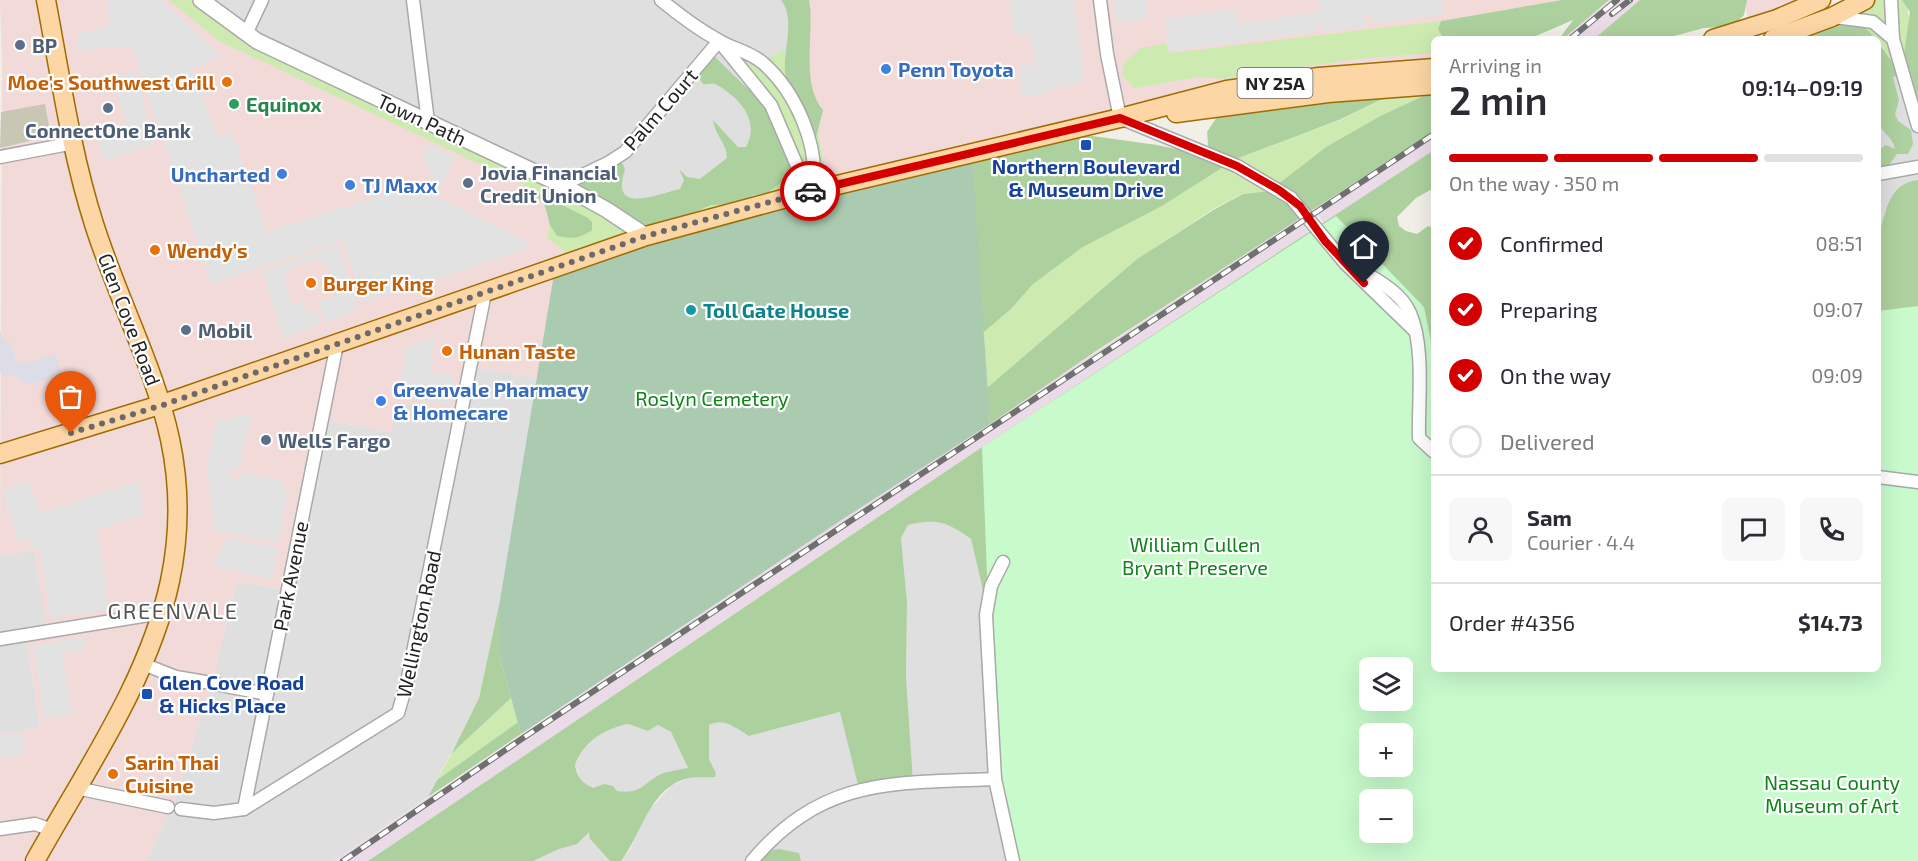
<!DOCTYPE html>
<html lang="en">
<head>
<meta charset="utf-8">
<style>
  :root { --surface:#fff; --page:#f7f7f7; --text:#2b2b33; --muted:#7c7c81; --line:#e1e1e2; --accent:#d40000 }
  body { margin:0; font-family:"Exo 2",sans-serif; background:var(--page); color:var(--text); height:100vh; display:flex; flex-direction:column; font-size:22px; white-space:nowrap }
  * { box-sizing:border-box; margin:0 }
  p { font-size:20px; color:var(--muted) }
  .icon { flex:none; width:33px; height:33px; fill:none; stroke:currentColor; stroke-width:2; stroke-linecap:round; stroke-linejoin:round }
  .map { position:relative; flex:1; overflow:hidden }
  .sheet { position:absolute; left:1431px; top:36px; width:450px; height:636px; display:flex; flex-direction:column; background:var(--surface); border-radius:9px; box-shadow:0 6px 24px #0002 }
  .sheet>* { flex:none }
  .tools { position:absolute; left:1359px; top:657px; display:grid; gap:12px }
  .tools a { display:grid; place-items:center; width:54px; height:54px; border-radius:9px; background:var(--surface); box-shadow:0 6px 24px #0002; font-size:30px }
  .pin { position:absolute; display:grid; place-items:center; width:51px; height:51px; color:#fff; margin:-62px -26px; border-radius:50% 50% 50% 0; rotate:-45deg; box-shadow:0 0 6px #0007 }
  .pin .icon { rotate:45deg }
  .courier { position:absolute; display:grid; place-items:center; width:60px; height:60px; margin:-30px; border:4px solid #d40000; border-radius:50%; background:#fff; color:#222; box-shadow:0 2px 8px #0007 }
  .head em { font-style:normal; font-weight:600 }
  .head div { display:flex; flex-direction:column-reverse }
  .head { display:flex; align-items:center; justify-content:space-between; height:102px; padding:0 18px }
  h1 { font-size:39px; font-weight:600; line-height:45px }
  .bar { display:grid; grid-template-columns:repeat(4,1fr); gap:9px 6px; align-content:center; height:72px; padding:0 18px }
  .bar i { height:8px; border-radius:4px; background:var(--line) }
  .bar .active { background:var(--accent) }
  .bar p { grid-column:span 4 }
  .line { display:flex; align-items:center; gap:15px; padding:0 18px; border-top:2px solid var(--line) }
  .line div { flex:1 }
  .round { display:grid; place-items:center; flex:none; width:63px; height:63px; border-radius:9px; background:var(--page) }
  ol { padding:0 18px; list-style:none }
  li { display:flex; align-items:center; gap:18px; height:66px }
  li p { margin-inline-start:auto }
  li .icon { padding:6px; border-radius:50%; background:var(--accent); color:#fff; stroke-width:4 }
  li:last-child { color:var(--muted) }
  li i { width:33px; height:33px; border:3px solid var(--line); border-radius:50% }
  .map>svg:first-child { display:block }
  .residential { fill:#e0dfdf }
  .commercial { fill:#f2dad9 }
  .industrial { fill:#ebdbe8 }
  .construction { fill:#c7c7b4 }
  .grass { fill:#cdebb0 }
  .forest { fill:#add19e; fill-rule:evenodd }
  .cemetery { fill:#aacbaf }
  .park { fill:#c8facc; fill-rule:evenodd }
  .parking { fill:#e2e2e2 }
  .plaza { fill:#dddde8 }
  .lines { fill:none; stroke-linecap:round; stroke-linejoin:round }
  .minor-casing { stroke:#a9a9a9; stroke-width:15 }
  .tertiary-casing { stroke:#a9a9a9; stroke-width:18 }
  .primary-casing { stroke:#a06b00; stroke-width:21 }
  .minor { stroke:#fff; stroke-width:12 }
  .tertiary { stroke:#fff; stroke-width:15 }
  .primary { stroke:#fcd6a4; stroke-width:18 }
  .rail-casing { stroke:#707070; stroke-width:6 }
  .rail { stroke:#fff; stroke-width:4; stroke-dasharray:11; stroke-linecap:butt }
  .done { stroke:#6b6a68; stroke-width:6; stroke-dasharray:0 10.8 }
  .route { stroke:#d40000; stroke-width:8 }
  .service-dot { fill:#5c6f8a; stroke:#fff; stroke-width:2 }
  .shop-dot { fill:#3f7fe0; stroke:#fff; stroke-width:2 }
  .food-dot { fill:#e8710a; stroke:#fff; stroke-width:2 }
  .leisure-dot { fill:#2e9e5b; stroke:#fff; stroke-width:2 }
  .transit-dot { fill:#1a4fb4; stroke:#fff; stroke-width:2 }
  .culture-dot { fill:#0f9aa8; stroke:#fff; stroke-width:2 }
  .labels { text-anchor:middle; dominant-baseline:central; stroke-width:4.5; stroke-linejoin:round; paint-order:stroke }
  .shield { fill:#fff; stroke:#646464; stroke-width:1.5 }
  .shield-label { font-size:18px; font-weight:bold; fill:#222 }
  .service-label { font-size:20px; font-weight:bold; fill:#4e5e75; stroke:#fff; text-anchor:start }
  .shop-label { font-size:20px; font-weight:bold; fill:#366cbe; stroke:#fff; text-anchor:start }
  .food-label { font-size:20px; font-weight:bold; fill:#c56008; stroke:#fff; text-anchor:start }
  .leisure-label { font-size:20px; font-weight:bold; fill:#27864d; stroke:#fff; text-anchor:start }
  .street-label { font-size:20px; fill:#222; stroke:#fff }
  .transit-label { font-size:20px; font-weight:bold; fill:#164399; stroke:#fff }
  .culture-label { font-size:20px; font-weight:bold; fill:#0d838f; stroke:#fff; text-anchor:start }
  .park-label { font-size:20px; fill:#0c8416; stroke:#fff }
  .quarter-label { font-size:22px; letter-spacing:1.5px; fill:#555; stroke:#fff }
</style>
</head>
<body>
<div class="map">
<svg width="1918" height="861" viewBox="0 0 1918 861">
  <rect width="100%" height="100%" fill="#f2efe9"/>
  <g class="residential">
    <polygon points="200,0 796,0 828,187 646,236 269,47"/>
    <polygon points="1897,76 1918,95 1918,306 1878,311 1878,97 1895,92 1893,77"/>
    <polygon points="463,365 538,378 500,600 479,698 428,797 334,861 146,861 173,804 212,682 237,581 286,590 321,419 391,432 397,402"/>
    <polygon points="923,521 952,524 971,539 989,616 1013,861 621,861 631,848 643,817 672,785 692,777 711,777 716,773 709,759 709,725 717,721 725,722 749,736 841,712 859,789 906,677 907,602 901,538 908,525"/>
    <polygon points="34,550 48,630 26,634 40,728 0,735 0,556"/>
    <polygon points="628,724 648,731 658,725 671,732 688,768 648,784 642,790 629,793 617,791 590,839 610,861 508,861 585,792 575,765 582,750 609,727"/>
  </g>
  <g class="commercial">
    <polygon points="0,0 201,0 227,21 607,210 555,268 538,378 463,365 454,412 397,402 391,432 321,419 287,590 237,581 212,682 173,804 146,861 0,861 0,735 40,728 26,634 47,630 34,550 0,556 2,69"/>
    <polygon points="796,0 1562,0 1441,21 1441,36 1444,39 1434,39 1434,68 1319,77 828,187"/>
    <polygon points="1745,0 1821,0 1749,29"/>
  </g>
  <g class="industrial">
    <polygon points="1609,0 1640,0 1594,39 1563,39"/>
    <polygon points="1434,131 1434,150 1324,224 1314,208"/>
    <polygon points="1299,218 1309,234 982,447 368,861 334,861 840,521"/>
  </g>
  <polygon class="construction" points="45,104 49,126 46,137 0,148 1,112"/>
  <g class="grass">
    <polygon points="169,0 200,0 227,21 562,185 666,221 711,205 739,204 754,195 767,194 776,187 776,119 719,41 763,63 784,48 786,76 816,138 818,130 828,187 575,261 547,237 550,225 557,236 567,238 584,236 558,203 547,196 219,41"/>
    <path d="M1865,0H1902C1917,13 1904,56 1901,75C1886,53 1876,32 1852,20Z"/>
    <polygon points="1441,21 1438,24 1444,39 1434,39 1434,53 1357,59 1223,79 1198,77 1143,87 1134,88 1122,75 1125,61 1139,51 1138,49 1166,43 1169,53"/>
    <polygon points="1403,89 1434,91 1382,115 1326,147 1269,191 1242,194 1215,208 1137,259 987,388 984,332 1011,309 1032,284 1083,247 1162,206 1236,159 1338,121"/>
    <polygon points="511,698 518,722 437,780 451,754"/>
  </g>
  <g class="forest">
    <path d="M781,0H809C815,32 800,83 823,110L816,138L813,137C803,118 790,99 786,77C781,53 797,21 781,0Z"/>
    <polygon points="1562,0 1609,0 1563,39 1559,39 1573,20 1529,39 1444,39 1438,29 1441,21"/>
    <polygon points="1640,0 1747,0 1744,15 1736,23 1724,27 1704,28 1663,39 1594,39"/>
    <path d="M1902,0H1918V97L1915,98L1897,76L1893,77L1899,100L1895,114L1898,121L1911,130L1913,144L1908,154H1897L1889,165L1878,168C1878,158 1876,150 1886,145L1895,149C1893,137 1882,133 1878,122V42L1901,74L1910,12Z"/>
    <path d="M1832,17C1851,21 1864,23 1876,39H1777Z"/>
    <path d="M706,54L714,56L747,88L756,91L760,103L770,111L791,157V168L786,178L767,194L754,195L739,204L711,205L649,232L582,190L579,178L616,160L623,164L625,170C609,217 659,193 680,189L684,180L679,169L687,177L700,179L727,158C727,144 715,135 713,120L738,147H746C761,120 738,97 717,85C713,82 708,85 703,84L695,73Z"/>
    <polygon points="1403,89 1339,120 1236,159 1162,206 1083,247 1033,284 1011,309 984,332 978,301 972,152 1064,132 1157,145 1209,156 1207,132 1222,109"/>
    <polygon points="1434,91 1434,131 1096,351 990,424 987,388 1137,259 1215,209 1243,194 1269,191 1326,147 1382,115"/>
    <path d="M1434,150V188L1416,198L1397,217L1399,226L1406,231L1417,234L1428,226L1434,228V409L1366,664L1402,668H1370V832H1402L1419,858L1009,861L989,616L971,539C948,522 936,518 908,525L901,538L907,602L906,677L913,782L859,789L840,712L749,736C735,728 724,717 709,725V759L716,773L715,777C704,778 692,776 682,780C649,792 640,837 621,861H610L590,839L589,832L577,844L559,849L533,861H368L982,447ZM628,724L648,731L658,725L671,732L688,768C680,769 672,771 664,773C643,781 644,795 617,791L613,786L604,784L593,788C582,783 577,777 575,765C583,742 606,728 628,724Z"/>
    <path d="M1918,180V414L1878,467V236C1887,212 1887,184 1918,180Z"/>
    <path d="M532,190L588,218L592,222V230C580,239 571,239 557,236L550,225L545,206Z"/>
    <polygon points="500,600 500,658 511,698 451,754 479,698"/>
    <polygon points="518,722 521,734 428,797 437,780"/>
    <polygon points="779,849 799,853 801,861 760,861 769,850"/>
  </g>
  <polygon class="cemetery" points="972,152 990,424 840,521 521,734 500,658 500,600 555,268"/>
  <path class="park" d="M1336,216L1424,307L1434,356V669H1878V311L1918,306V861H1013L995,780L982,447ZM1370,668H1402V700H1370ZM1370,734H1402V766H1370ZM1370,800H1402V832H1370Z"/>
  <g class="parking">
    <polygon points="106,0 162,0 223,57 192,68 217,136 233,133 267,232 431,179 423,154 428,144 455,158 436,197 527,241 529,248 364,303 342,240 211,284 132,48 109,46 79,52 76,35 110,25"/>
    <polygon points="1009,0 1074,0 1084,82 1047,90 1048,93 1022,97 1018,67 1034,64 1031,34 1014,35"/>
    <polygon points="1114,0 1146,0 1148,18 1116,22"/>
    <polygon points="1318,0 1442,0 1444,15 1372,24 1370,15 1364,15 1365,27 1322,32 1321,22 1316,23 1318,32 1169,51 1165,18 1236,9 1238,23 1319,12"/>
    <polygon points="135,70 155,144 107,160 101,154 95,131 126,123 113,77"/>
    <polygon points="338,244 359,308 325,323 319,302 337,296 328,269 318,260 293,267 285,279 291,305 304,301 308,314 317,311 321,324 283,338 262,271"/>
    <polygon points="436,337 429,370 454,376 449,406 397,396 407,347"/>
    <polygon points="242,414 251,416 239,469 231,468 230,476 238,482 241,472 284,481 283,489 289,491 278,543 212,530 213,519 207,463 217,418 226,421"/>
    <polygon points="29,481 40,513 139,481 144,514 97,530 109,609 51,618 39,547 30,548 29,540 18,542 2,490"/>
    <polygon points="227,538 278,548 271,579 215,567 219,550 224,551"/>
    <polygon points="84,637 86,648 62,653 73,714 45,718 33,646"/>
    <polygon points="23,733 26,754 0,759 0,737"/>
  </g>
  <polygon class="plaza" points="0,330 4,342 10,341 16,360 24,364 55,354 62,375 28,385 10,374 4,376 0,371"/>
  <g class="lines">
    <g class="minor-casing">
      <g id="minor">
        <polyline points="413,0 428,122"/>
        <path d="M661,0C678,14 698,29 718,40C732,49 749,51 763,63C796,92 821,148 812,191L801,175L771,105L719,41"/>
        <polyline points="1100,0 1107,54 1120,118 1237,166 1291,198 1345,263 1414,330"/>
        <polyline points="1891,0 1893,39 1918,126"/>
        <polyline points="1835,17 1873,22 1893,39"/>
        <polyline points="246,34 262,0"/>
        <polyline points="0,157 74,143"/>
        <polyline points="1878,174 1918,167"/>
        <polyline points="562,185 608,163 625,152 719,41"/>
        <path d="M1353,267C1372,276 1402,293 1410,313C1425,347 1418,401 1419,438L1434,452"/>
        <polyline points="1878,477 1918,482"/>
        <polyline points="1003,562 991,586 986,615 995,779 1013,861"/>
        <polyline points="0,639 161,613"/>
        <polyline points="143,664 176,677 205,682"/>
        <polyline points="215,684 267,694"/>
        <polyline points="76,788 168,807"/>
        <polyline points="181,809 214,813 244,809 398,713 407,682 485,293"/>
        <polyline points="244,809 337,344"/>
        <polyline points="0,829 35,824 52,830"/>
        <path d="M752,861C823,777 893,783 995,779"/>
      </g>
    </g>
    <g class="tertiary-casing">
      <polyline id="tertiary" points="201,0 257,41 562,185 607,210 646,236"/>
    </g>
    <g class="primary-casing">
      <g id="primary">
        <polyline points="1713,39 1777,19 1821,0"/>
        <polyline points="1773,39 1832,17 1865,0"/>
        <polyline points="1176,113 1328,93 1434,85"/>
        <polyline points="0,454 163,404 646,236 812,191 1120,118 1227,90 1319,77 1434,68"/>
        <path d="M35,861C84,773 149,680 170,581C200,438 135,352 94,224C71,152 60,74 46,0"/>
      </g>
    </g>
    <use href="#minor" class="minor"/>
    <use href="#tertiary" class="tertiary"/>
    <use href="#primary" class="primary"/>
    <g class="rail-casing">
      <g id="rail">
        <polyline points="1612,14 1630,0"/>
        <polyline points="1570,39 1617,0"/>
        <polyline points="343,861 523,738 1434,134"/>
      </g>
    </g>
    <use href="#rail" class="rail"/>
  </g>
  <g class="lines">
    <polyline class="done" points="71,433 163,405 646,236 810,191"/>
    <polyline class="route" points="810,191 1120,118 1237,166 1279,190 1300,206 1325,241 1364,283"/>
  </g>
  <g class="service-dot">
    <circle cx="20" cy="45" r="6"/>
    <circle cx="108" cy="108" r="6"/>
    <circle cx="468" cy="183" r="6"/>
    <circle cx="186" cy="330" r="6"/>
    <circle cx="266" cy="440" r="6"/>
  </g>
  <g class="shop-dot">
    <circle cx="886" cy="69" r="6"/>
    <circle cx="282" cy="174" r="6"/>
    <circle cx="350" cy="185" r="6"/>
    <circle cx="381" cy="401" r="6"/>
  </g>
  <g class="food-dot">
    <circle cx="227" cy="82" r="6"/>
    <circle cx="155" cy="250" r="6"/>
    <circle cx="311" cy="283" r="6"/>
    <circle cx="447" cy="351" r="6"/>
    <circle cx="113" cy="774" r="6"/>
  </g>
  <circle class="leisure-dot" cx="234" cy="104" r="6"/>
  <g class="transit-dot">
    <rect x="1080" y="139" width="12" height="12" rx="3"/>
    <rect x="141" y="688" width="12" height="12" rx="3"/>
  </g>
  <circle class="culture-dot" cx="691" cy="310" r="6"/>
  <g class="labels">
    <rect class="shield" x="1237.5" y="68" width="75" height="30" rx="4.5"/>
    <g class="shield-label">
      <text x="1275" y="83">NY 25A</text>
    </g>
    <g class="service-label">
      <text x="32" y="45">BP</text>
      <text x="108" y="130" text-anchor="middle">ConnectOne Bank</text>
      <text x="480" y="172">Jovia Financial<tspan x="480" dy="23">Credit Union</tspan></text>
      <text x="198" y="330">Mobil</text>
      <text x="278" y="440">Wells Fargo</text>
    </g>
    <g class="shop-label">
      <text x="898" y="69">Penn Toyota</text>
      <text x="270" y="174" text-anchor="end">Uncharted</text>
      <text x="362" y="185">TJ Maxx</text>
      <text x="393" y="389">Greenvale Pharmacy<tspan x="393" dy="23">&amp; Homecare</tspan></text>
    </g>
    <g class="food-label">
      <text x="215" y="82" text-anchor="end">Moe's Southwest Grill</text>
      <text x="167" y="250">Wendy's</text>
      <text x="323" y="283">Burger King</text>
      <text x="459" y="351">Hunan Taste</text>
      <text x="125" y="762">Sarin Thai<tspan x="125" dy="23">Cuisine</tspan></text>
    </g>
    <g class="leisure-label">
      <text x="246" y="104">Equinox</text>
    </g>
    <g class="street-label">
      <text transform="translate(660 109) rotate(-49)">Palm Court</text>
      <text transform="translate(422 119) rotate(25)">Town Path</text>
      <text transform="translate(130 319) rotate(69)">Glen Cove Road</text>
      <text transform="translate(290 576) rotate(-79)">Park Avenue</text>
      <text transform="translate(418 624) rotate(-78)">Wellington Road</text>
    </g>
    <g class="transit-label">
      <text x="1086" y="166">Northern Boulevard<tspan x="1086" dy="23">&amp; Museum Drive</tspan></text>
      <text x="159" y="682" text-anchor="start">Glen Cove Road<tspan x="159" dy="23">&amp; Hicks Place</tspan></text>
    </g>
    <g class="culture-label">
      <text x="703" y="310">Toll Gate House</text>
    </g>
    <g class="park-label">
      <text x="712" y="398">Roslyn Cemetery</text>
      <text x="1195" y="544">William Cullen<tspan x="1195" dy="23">Bryant Preserve</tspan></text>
      <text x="1832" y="782">Nassau County<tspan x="1832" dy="23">Museum of Art</tspan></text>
    </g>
    <g class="quarter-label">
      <text x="173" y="610">GREENVALE</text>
    </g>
  </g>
</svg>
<div class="tools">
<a><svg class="icon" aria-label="layers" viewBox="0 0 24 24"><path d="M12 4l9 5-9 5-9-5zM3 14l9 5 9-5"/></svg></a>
<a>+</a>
<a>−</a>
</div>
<div class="pin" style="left:71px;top:433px;background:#ea580c"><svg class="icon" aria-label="bag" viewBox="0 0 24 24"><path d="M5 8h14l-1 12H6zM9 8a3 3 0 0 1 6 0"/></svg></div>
<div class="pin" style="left:1364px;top:283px;background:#1f2937"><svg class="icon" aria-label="home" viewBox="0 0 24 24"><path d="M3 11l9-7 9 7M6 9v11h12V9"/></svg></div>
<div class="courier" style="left:810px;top:191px"><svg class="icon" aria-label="car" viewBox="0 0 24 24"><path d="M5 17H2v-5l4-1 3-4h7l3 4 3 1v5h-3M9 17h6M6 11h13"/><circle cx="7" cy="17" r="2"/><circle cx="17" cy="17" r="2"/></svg></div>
<section class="sheet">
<div class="head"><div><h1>2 min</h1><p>Arriving in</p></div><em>09:14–09:19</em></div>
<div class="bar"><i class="active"></i><i class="active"></i><i class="active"></i><i></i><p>On the way · 350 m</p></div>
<ol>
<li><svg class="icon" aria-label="check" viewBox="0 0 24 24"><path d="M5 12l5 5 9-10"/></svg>Confirmed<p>08:51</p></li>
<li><svg class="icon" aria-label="check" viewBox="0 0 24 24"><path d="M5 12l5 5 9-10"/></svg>Preparing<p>09:07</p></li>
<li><svg class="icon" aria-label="check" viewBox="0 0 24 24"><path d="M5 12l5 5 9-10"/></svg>On the way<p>09:09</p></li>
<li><i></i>Delivered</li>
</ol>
<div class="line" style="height:108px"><a class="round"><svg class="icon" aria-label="person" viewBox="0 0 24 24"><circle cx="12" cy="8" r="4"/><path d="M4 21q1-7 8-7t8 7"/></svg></a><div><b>Sam</b><p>Courier · 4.4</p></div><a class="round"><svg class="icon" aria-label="chat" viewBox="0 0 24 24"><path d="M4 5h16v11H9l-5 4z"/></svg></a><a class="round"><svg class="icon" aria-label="phone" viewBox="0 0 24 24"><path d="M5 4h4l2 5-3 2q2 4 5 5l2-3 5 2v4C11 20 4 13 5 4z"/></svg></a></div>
<div class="line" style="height:78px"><div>Order #4356</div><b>$14.73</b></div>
</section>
</div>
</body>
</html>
